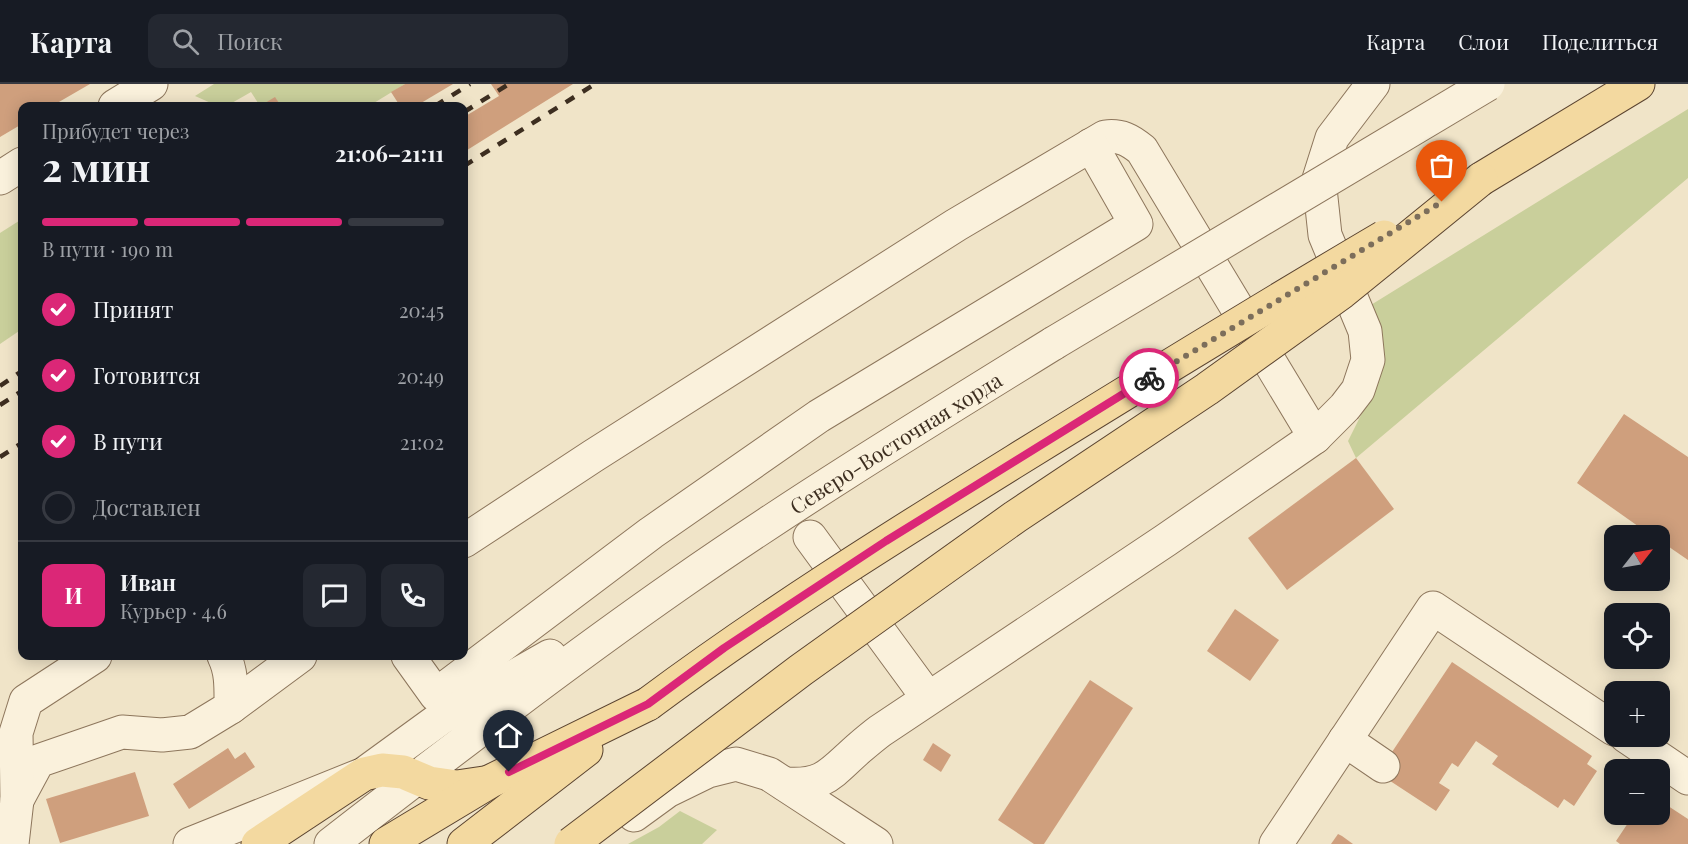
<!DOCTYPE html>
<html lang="ru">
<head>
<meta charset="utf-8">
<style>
  :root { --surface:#171b24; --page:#242831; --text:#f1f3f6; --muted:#9ea1a6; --line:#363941; --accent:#db2777 }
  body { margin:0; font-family:"Playfair Display",serif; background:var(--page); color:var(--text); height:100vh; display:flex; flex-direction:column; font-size:22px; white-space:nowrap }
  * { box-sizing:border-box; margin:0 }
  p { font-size:20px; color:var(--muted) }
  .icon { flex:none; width:33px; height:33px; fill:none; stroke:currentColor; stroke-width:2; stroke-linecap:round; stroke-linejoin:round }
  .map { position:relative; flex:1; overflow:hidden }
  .drawer { position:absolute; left:18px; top:18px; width:450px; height:558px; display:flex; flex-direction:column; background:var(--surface); border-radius:12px; box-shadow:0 3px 15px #0003 }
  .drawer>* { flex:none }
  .needle { width:39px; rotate:59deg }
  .fabs { position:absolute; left:1604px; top:441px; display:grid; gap:12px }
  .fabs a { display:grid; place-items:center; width:66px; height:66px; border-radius:12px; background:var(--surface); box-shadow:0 3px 15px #0003; font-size:30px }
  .pin { position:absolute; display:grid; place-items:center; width:51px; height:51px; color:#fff; margin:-62px -26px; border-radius:50% 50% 50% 0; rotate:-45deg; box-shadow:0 0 6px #0007 }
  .pin .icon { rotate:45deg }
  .courier { position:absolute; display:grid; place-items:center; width:60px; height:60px; margin:-30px; border:4px solid #db2777; border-radius:50%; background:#fff; color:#222; box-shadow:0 2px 8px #0007 }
  .headline em { font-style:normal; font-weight:700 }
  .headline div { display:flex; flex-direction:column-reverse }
  .headline { display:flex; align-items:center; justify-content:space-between; height:102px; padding:0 24px }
  h1 { font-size:39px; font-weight:700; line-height:45px }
  .bar { display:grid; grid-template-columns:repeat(4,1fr); gap:9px 6px; align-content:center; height:72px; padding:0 24px }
  .bar i { height:8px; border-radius:4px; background:var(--line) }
  .bar .current { background:var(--accent) }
  .bar p { grid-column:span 4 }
  .line { display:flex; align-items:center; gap:15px; padding:0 24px; border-top:2px solid var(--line) }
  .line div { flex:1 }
  .round { display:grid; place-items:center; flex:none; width:63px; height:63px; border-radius:12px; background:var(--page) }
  ol { padding:0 24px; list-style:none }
  li { display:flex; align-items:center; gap:18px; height:66px }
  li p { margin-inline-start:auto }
  li .icon { padding:6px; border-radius:50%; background:var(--accent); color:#fff; stroke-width:4 }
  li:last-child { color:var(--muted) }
  li i { width:33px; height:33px; border:3px solid var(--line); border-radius:50% }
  header { display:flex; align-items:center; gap:36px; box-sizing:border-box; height:84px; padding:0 30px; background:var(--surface); border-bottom:2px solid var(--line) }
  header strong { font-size:28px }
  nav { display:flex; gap:33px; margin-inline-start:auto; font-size:21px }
  .search { width:420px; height:54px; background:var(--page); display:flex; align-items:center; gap:15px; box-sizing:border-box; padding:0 21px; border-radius:12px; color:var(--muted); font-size:22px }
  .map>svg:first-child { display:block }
  .green { fill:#c9cf9b }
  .building { fill:#cf9f7d }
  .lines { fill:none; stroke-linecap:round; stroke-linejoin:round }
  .minor-casing { stroke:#8d765c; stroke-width:35 }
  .major-casing { stroke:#5b4430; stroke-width:35 }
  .minor { stroke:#faf1dc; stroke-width:33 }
  .major { stroke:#f3d9a0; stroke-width:33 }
  .rail { stroke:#3d2e20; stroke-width:4.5; stroke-dasharray:10 10; stroke-linecap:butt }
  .minor-bridge-casing { stroke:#8d765c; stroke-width:35; stroke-linecap:butt }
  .major-bridge-casing { stroke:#5b4430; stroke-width:35; stroke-linecap:butt }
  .minor-bridge { stroke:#faf1dc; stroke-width:33 }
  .major-bridge { stroke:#f3d9a0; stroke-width:33 }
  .done { stroke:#7c6e5b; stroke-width:6; stroke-dasharray:0 10.8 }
  .route { stroke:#db2777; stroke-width:8 }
  .labels { text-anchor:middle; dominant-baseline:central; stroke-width:4.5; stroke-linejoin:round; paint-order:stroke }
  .street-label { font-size:21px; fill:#3d2e20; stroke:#f7eed8 }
</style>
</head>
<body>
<header>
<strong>Карта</strong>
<div class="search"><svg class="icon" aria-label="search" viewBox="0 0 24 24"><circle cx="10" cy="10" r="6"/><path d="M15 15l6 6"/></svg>Поиск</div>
<nav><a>Карта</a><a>Слои</a><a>Поделиться</a></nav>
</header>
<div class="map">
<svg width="1688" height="760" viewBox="0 0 1688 760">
  <rect width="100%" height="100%" fill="#f0e4c8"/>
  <g class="green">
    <path d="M214,0H405L369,22H281L275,14L260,22L251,8C221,25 227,26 195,12Z"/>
    <polygon points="1688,25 1688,94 1356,374 1348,357 1371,311 1366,224"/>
    <polygon points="22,135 22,245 0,260 0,149"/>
    <polygon points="680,727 717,746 702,760 628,760 659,743"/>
  </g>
  <g class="building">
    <polygon points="0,0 90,0 52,22 22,22 22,40 0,53"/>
    <polygon points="405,0 453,0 416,22 400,22 391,8"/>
    <polygon points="491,0 573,0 464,68 464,33 499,12"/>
    <polygon points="275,13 281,22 260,22"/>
    <polygon points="1624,330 1688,373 1688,476 1659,456 1659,452 1652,452 1577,399"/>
    <polygon points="1356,374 1394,425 1287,506 1248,454"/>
    <polygon points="1235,525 1279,556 1250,597 1207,567"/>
    <polygon points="1452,578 1592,672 1587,680 1597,687 1574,722 1564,715 1558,724 1492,680 1498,672 1476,657 1458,683 1452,679 1439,699 1450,706 1436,727 1378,689"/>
    <polygon points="1090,596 1133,624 1044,760 1034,760 998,736"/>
    <polygon points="933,659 951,671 941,688 923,676"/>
    <polygon points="228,664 235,675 245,668 255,683 189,725 173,700"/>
    <polygon points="135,688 149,732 60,759 46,715"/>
    <polygon points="1662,718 1688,735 1688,760 1620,760 1616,757 1634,730 1659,730 1659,723"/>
    <polygon points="1338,750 1342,752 1353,760 1331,760"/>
  </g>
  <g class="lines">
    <g class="minor-casing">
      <g id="minor">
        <polyline points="115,22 151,0"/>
        <polyline points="0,94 22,80"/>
        <polyline points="810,453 928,614"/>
        <path d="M464,457L593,372L956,141L1105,53C1121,51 1130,56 1142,66L1315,353"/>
        <polyline points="408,572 436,611 651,449 819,332 1136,140 1091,61"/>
        <polyline points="231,623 300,572"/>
        <polyline points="1626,652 1688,694"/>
        <polyline points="1345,656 1383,682"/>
        <path d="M785,700C824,703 831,689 858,665C865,659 872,653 880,647L1166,456L1315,353L1345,323L1358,306L1368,276L1365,247L1325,151L1319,95L1332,54L1373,0"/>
        <path d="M17,716L38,677L122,648L162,651L190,648L231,623C231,605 232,588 224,572"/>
        <polyline points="634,731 667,707 708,687 736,680 769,690 876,760"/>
        <polyline points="12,760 17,716 16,649 26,617 95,572"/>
        <polyline points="190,760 364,690 441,634 550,572"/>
        <path id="s1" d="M331,760C446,671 561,582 680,499C802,414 928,337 1054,259"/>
        <polyline points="1276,760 1433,524 1614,645"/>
      </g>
    </g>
    <g class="major-casing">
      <g id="major">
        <polyline points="1481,95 1638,0"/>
        <polyline points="258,760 364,690 382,686 403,688 429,699 457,703 484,699"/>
        <polyline points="386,760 489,698 648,620"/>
        <polyline points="464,760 586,666"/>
      </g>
    </g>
    <use href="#minor" class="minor"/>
    <use href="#major" class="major"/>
    <g class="rail">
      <polyline points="435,22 470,0"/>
      <polyline points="464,28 509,0"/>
      <polyline points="464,82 595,0"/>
      <polyline points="0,302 22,287"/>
      <polyline points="0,321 22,307"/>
      <polyline points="0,373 22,359"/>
    </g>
    <g class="minor-bridge-casing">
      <polyline id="minor-bridge" points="1054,259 1488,0"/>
    </g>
    <g class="major-bridge-casing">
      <g id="major-bridge">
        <path d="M648,620C766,532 891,454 1015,377C1138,301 1260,226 1384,153"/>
        <polyline points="571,760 801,586 1015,433 1207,305 1342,208 1481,95"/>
      </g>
    </g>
    <use href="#minor-bridge" class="minor-bridge"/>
    <use href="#major-bridge" class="major-bridge"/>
  </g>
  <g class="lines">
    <polyline class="done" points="1149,294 1442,118"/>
    <polyline class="route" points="509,688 648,620 724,564 886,457 1149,294"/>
  </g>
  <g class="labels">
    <g class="street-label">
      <text stroke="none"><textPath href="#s1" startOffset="693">Северо-Восточная хорда</textPath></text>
    </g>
  </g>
</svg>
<div class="fabs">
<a><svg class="needle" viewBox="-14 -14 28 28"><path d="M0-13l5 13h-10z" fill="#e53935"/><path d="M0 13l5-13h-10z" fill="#9ea1a6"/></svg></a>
<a><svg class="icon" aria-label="locate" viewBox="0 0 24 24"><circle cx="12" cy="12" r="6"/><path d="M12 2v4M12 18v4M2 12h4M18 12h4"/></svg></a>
<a>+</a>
<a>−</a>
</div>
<div class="pin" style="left:1442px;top:118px;background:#ea580c"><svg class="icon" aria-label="bag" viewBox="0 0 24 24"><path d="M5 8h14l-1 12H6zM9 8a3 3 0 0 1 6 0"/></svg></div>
<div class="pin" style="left:509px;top:688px;background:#1f2937"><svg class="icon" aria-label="home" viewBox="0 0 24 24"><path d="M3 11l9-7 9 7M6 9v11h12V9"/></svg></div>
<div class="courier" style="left:1149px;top:294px"><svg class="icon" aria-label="bike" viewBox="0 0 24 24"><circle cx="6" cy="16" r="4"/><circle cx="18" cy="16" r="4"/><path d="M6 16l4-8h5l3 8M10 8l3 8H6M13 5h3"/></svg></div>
<section class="drawer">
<div class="headline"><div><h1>2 мин</h1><p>Прибудет через</p></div><em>21:06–21:11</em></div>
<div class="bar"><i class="current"></i><i class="current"></i><i class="current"></i><i></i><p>В пути · 190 m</p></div>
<ol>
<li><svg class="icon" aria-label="check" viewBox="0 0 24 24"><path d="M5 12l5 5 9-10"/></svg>Принят<p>20:45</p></li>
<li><svg class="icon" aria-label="check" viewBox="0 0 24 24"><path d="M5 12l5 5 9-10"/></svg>Готовится<p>20:49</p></li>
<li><svg class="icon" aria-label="check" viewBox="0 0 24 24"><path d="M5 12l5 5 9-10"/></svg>В пути<p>21:02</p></li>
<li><i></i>Доставлен</li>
</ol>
<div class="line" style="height:108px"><b class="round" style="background:var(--accent);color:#fff">И</b><div><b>Иван</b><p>Курьер · 4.6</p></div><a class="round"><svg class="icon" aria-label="chat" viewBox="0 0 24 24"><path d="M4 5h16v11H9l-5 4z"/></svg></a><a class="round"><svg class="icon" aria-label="phone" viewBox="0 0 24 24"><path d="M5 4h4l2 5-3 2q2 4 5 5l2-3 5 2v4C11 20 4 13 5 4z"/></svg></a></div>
</section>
</div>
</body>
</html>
